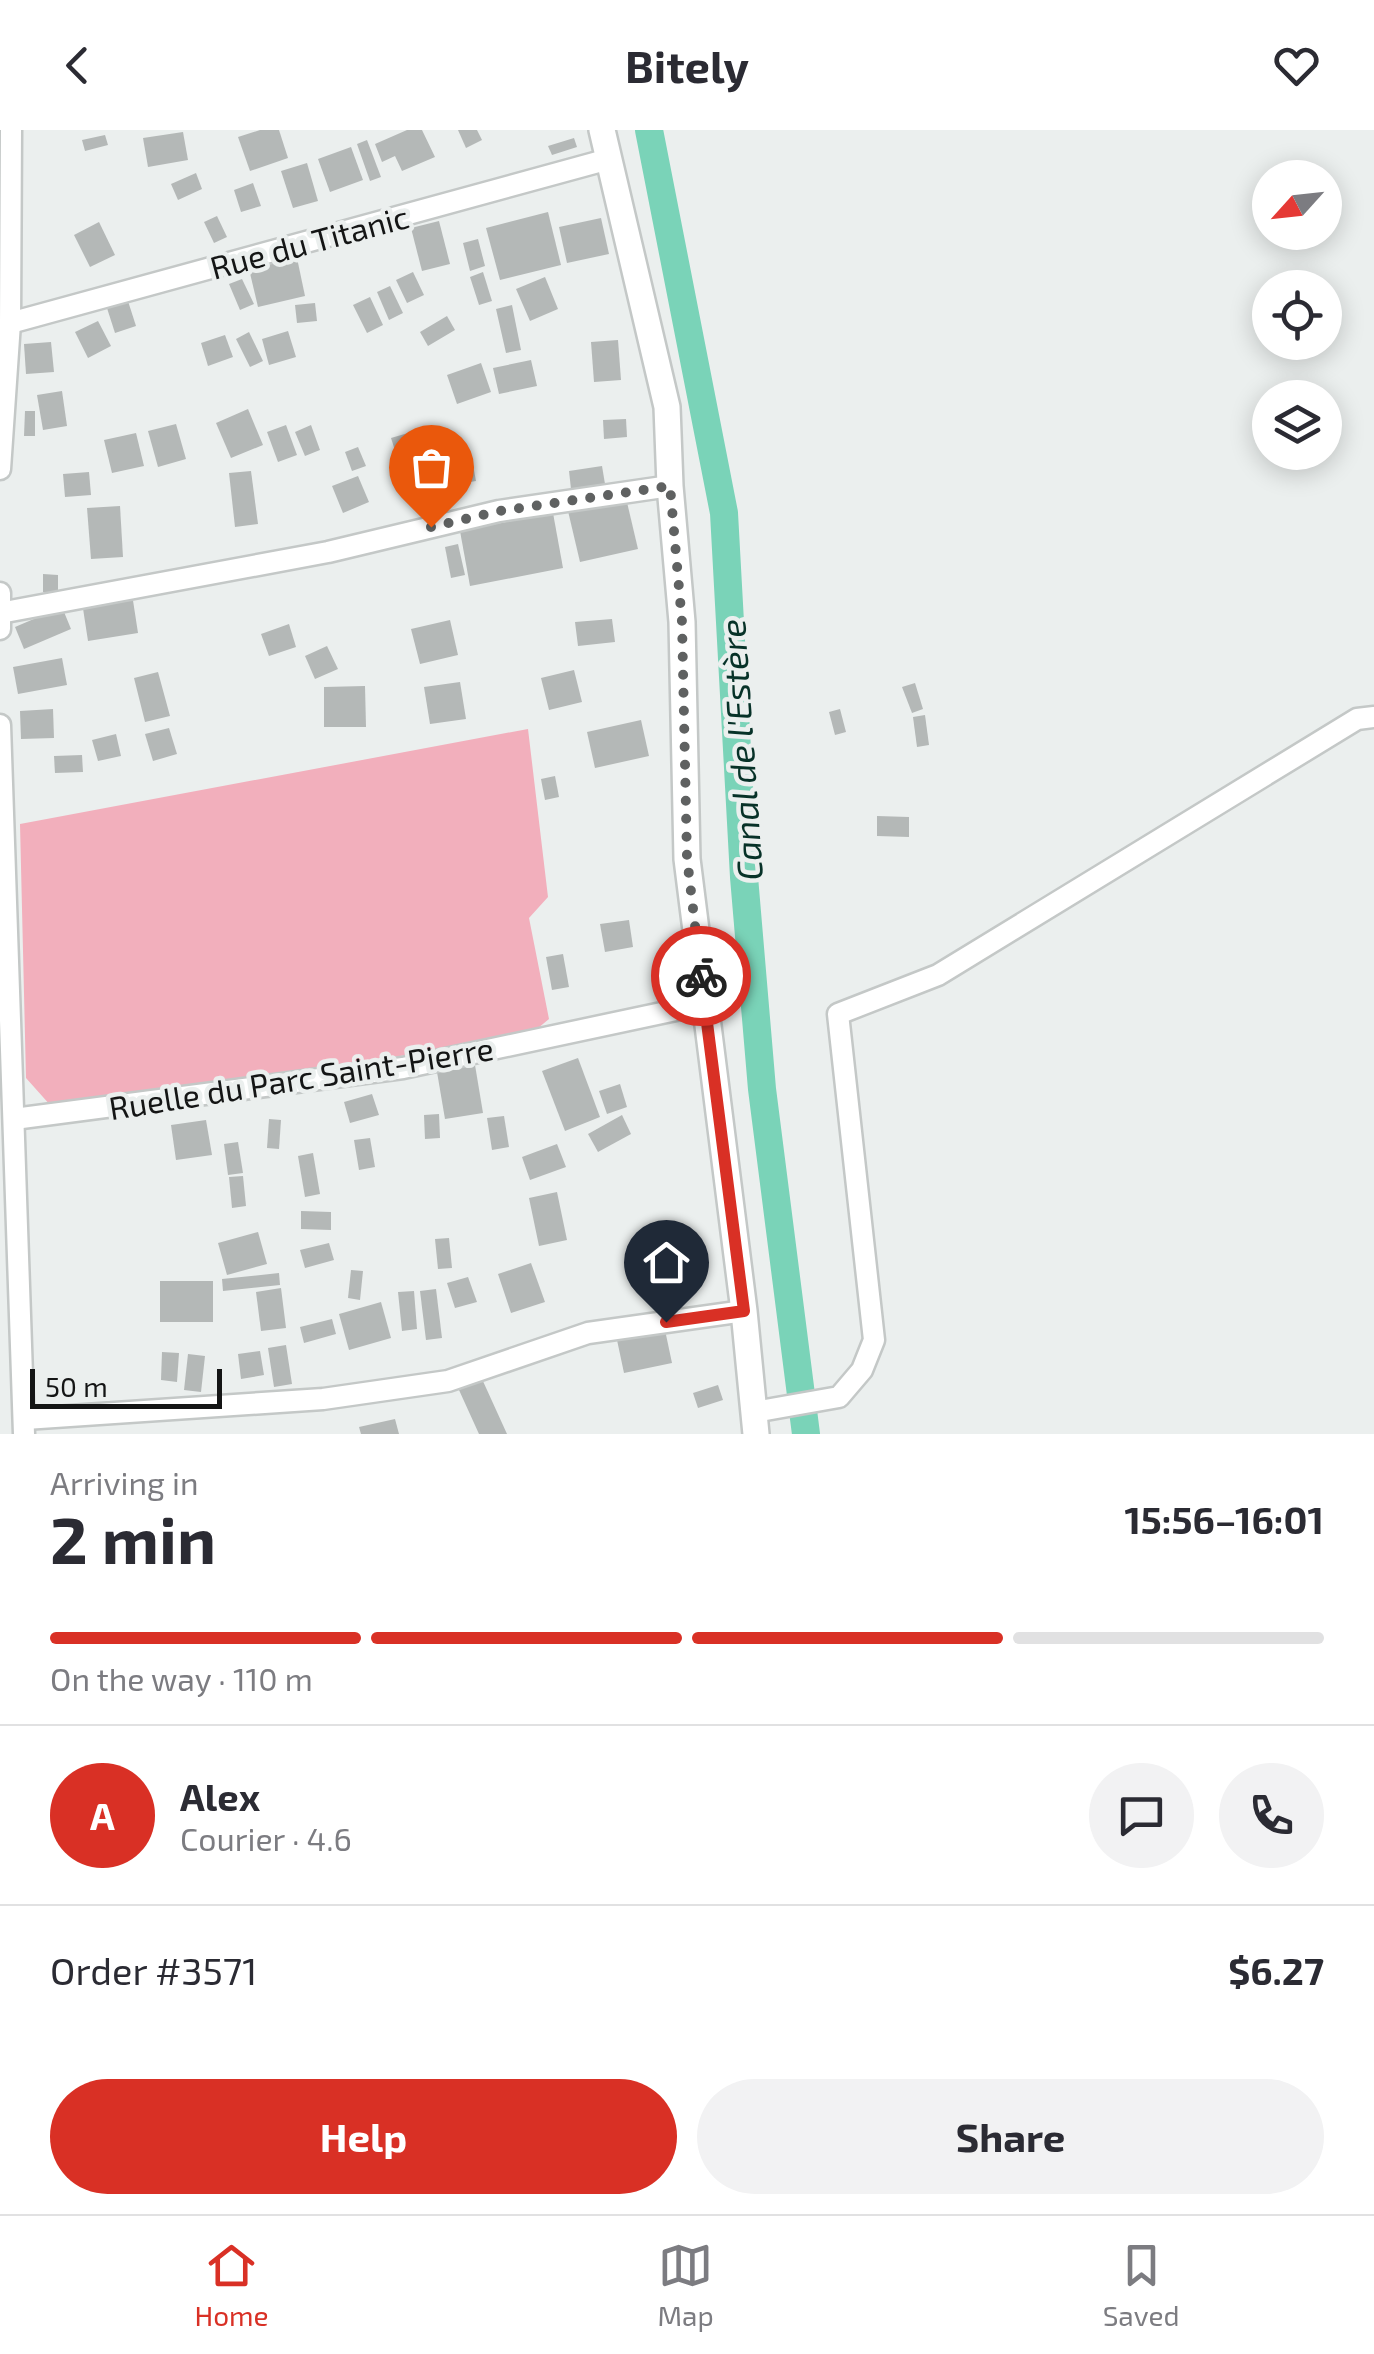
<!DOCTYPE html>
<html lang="en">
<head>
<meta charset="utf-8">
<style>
  :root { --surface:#fff; --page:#f2f2f3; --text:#2b2b33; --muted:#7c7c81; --line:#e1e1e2; --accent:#d93025 }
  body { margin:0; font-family:"Exo 2",sans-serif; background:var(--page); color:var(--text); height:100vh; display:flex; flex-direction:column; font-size:38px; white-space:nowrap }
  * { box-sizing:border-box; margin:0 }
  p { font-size:32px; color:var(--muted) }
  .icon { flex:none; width:55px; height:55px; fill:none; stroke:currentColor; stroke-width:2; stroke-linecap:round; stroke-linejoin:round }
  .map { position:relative; height:1304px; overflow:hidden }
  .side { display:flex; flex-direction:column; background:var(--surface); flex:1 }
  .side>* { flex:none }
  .needle { width:65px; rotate:243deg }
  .tools { position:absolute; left:1252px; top:30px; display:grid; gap:20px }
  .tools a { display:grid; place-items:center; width:90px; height:90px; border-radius:50%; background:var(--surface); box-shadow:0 5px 25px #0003; font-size:50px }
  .scale { position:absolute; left:30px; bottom:25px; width:192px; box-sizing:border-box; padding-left:10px; border:5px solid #141515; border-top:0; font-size:28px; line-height:35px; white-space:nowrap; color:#141515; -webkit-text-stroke:8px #ebefee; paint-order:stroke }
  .pin { position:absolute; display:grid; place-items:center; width:85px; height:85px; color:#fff; margin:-102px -42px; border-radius:50% 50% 50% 0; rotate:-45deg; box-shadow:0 0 10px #0007 }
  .pin .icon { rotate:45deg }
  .courier { position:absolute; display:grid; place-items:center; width:100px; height:100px; margin:-50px; border:8px solid #d93025; border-radius:50%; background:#fff; color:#222; box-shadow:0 2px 12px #0007 }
  .headline em { font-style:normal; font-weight:700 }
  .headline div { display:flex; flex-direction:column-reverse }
  .headline { display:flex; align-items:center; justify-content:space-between; height:170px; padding:0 50px }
  h1 { font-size:65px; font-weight:700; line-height:75px }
  .bar { display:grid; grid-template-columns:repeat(4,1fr); gap:15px 10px; align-content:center; height:120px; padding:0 50px }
  .bar i { height:12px; border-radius:8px; background:var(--line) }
  .bar .selected { background:var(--accent) }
  .bar p { grid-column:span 4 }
  .line { display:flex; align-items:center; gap:25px; padding:0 50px; border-top:2px solid var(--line) }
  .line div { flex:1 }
  .round { display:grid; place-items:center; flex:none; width:105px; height:105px; border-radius:52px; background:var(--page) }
  .action { display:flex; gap:20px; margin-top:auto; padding:20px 50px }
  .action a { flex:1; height:115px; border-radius:60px; background:var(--accent); color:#fff; font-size:40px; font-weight:700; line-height:115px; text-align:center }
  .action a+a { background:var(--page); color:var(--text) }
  header { display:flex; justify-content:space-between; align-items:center; height:130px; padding:0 50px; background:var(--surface); font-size:45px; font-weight:700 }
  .tabs { display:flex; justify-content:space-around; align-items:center; height:140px; border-top:2px solid var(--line); background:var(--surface); font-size:28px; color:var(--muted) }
  .tabs a { display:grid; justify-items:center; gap:5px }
  .tabs .selected { color:var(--accent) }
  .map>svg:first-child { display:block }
  .green { fill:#f2afbc }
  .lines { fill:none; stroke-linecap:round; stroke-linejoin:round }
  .canal { stroke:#7ad3b8; stroke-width:28 }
  .building { fill:#b4b8b7 }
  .minor-casing { stroke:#c4c8c7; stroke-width:25 }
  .tertiary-casing { stroke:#c4c8c7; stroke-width:30 }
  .minor { stroke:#fff; stroke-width:20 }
  .tertiary { stroke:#fff; stroke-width:25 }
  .done { stroke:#5f6161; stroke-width:10; stroke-dasharray:0 18 }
  .route { stroke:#d93025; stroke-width:12 }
  .labels { text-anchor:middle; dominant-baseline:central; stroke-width:9; stroke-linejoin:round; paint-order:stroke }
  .street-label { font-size:32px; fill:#141515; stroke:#ebefee }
  .water-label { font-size:35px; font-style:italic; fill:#073228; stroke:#ebefee }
</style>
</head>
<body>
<header><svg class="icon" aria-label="back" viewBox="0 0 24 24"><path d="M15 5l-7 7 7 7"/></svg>Bitely<svg class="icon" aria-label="heart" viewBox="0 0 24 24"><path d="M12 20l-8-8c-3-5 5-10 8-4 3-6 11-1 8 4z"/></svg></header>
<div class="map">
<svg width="1374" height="1304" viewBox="0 0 1374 1304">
  <rect width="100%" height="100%" fill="#ebefee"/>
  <polygon class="green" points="528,599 548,767 529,788 549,889 526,908 51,976 26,948 20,694"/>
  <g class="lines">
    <polyline class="canal" points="649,0 724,383 744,747 762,959 806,1304"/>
  </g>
  <g class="building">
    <polygon points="260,0 279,0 288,28 250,41 238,7"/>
    <polygon points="407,0 422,0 435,27 402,41 395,26 382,32 375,14"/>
    <polygon points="458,0 477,0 482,10 466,18"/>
    <polygon points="183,2 188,30 148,37 143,8"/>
    <polygon points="105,5 108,15 85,21 82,10"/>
    <polygon points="574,8 577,17 552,25 548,16"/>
    <polygon points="367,10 381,47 370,51 357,14"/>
    <polygon points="351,17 363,50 330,62 318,29"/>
    <polygon points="307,33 318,71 293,78 281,41"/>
    <polygon points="196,43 202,59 178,70 171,54"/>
    <polygon points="253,53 261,76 241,82 234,60"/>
    <polygon points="548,82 561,135 500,150 486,98"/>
    <polygon points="217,86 227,107 214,113 204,92"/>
    <polygon points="601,88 609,124 567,133 559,97"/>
    <polygon points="439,91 450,134 422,141 411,98"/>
    <polygon points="99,92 115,125 90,137 74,105"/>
    <polygon points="478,109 485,136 470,141 463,113"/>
    <polygon points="297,128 305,166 258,177 249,139"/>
    <polygon points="413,142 424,165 407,173 396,150"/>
    <polygon points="483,142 492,171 479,175 470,147"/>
    <polygon points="545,147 558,179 530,191 516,159"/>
    <polygon points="242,149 254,174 240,180 229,154"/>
    <polygon points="390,156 403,183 389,190 377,162"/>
    <polygon points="370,167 383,195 367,203 353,175"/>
    <polygon points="127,168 136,196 115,203 106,175"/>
    <polygon points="315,173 317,191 297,193 295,175"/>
    <polygon points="512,175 521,220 506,223 496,179"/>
    <polygon points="447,186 455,200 428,216 420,202"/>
    <polygon points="98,191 111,216 88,228 75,202"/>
    <polygon points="288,201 296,227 269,235 262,209"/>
    <polygon points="249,202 263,231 250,237 236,209"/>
    <polygon points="225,205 233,227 208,236 201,213"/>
    <polygon points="618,210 621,250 594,252 591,212"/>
    <polygon points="51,212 54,242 26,244 24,214"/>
    <polygon points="531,230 537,256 499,264 493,238"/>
    <polygon points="481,233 491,262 457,274 447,245"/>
    <polygon points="62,261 67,296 43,300 37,265"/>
    <polygon points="248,279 263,315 231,328 216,293"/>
    <polygon points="25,281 35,281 35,306 24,306"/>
    <polygon points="626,289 627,307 604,309 603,290"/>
    <polygon points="176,294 186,329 158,337 148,301"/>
    <polygon points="286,295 297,325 278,332 267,302"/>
    <polygon points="311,295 320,320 305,326 295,302"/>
    <polygon points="136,303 144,336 112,343 104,310"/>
    <polygon points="408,303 419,334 401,339 391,308"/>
    <polygon points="358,317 366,336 352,341 345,322"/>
    <polygon points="471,324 476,351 440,357 435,330"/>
    <polygon points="602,336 605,354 571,359 569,341"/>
    <polygon points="251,341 258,394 235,397 229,343"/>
    <polygon points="89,342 91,365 65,367 63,344"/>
    <polygon points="416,342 422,362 409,366 402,346"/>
    <polygon points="358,346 369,372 343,383 332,356"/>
    <polygon points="626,368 638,419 580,432 568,381"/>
    <polygon points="120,376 123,427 91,429 87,378"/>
    <polygon points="553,383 563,438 470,456 460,401"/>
    <polygon points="458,414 465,445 451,448 445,417"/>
    <polygon points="43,444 58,445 58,462 43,462"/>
    <polygon points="132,464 138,503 88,511 82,472"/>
    <polygon points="62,477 71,499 24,519 15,497"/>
    <polygon points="612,489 615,512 578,516 575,492"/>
    <polygon points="450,490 458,525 420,534 411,499"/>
    <polygon points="289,494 296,517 269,526 261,504"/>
    <polygon points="327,516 338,539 315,549 305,526"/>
    <polygon points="62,528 67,555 18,564 13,537"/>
    <polygon points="574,540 582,572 549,580 541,548"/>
    <polygon points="158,542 170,586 145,592 134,548"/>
    <polygon points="460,552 466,589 430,594 424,557"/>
    <polygon points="915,553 923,579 912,583 902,557"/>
    <polygon points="365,556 366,597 324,597 324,557"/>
    <polygon points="53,579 54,608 21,609 20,581"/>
    <polygon points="840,579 846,602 835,605 829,582"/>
    <polygon points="925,585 929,615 917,617 913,587"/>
    <polygon points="641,590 649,626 595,638 587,602"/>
    <polygon points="169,598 177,624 153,631 145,604"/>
    <polygon points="116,604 121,626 98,631 92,610"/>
    <polygon points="82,625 83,642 55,643 54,626"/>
    <polygon points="555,646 559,667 545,670 541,649"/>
    <polygon points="877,686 909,687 909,707 877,706"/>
    <polygon points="629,790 633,817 605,822 600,794"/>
    <polygon points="563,824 569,857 552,860 546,827"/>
    <polygon points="578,928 600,987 565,1001 542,941"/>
    <polygon points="475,935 483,983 445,989 437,942"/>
    <polygon points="620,954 627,977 607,984 599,961"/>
    <polygon points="372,964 379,985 350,993 344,972"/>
    <polygon points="439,984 440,1008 425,1009 424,985"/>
    <polygon points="622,985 631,1004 598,1022 588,1004"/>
    <polygon points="504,986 509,1017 492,1020 487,988"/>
    <polygon points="269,989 281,990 279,1019 267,1018"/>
    <polygon points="206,990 212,1025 176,1030 171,995"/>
    <polygon points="370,1008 375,1037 359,1040 354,1010"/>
    <polygon points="238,1012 243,1043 228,1045 224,1014"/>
    <polygon points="557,1014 566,1037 530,1050 522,1027"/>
    <polygon points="313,1023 320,1064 305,1067 298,1026"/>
    <polygon points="243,1046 246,1076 232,1078 229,1047"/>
    <polygon points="557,1062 567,1110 539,1116 529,1068"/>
    <polygon points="301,1081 331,1082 331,1100 301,1099"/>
    <polygon points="258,1102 267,1134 227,1145 218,1113"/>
    <polygon points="449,1108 452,1138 438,1139 435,1109"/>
    <polygon points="329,1113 334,1130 305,1138 300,1120"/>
    <polygon points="531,1133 545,1172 511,1183 498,1144"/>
    <polygon points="351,1140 363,1141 360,1170 348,1168"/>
    <polygon points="279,1143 280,1155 223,1161 222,1149"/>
    <polygon points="468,1147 477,1172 455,1178 447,1153"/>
    <rect x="160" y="1151" width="53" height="41"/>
    <polygon points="281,1158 286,1198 261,1201 256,1162"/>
    <polygon points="436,1159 442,1208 426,1210 420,1161"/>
    <polygon points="414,1161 417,1199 402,1201 398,1162"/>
    <polygon points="381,1172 391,1208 349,1220 339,1184"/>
    <polygon points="332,1189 336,1204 304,1213 300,1197"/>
    <polygon points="665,1200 672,1233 624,1243 617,1210"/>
    <polygon points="286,1215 292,1254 274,1257 268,1218"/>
    <polygon points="260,1221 264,1245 241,1249 238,1224"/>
    <polygon points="162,1222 179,1223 177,1252 161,1250"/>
    <polygon points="188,1224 205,1226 201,1262 184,1260"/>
    <polygon points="482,1249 507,1304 479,1304 459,1260"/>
    <polygon points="718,1255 723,1270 698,1278 693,1263"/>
    <polygon points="395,1289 399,1304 361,1304 359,1297"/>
  </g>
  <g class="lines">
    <g class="minor-casing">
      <g id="minor">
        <polyline points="10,193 609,29"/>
        <polyline points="0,339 10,193 11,0"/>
        <polyline points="0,463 0,499"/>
        <polyline points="0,483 328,422 499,381 670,356"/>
        <polyline points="0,595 24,1304"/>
        <polyline points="14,989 403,938 704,874"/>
        <polyline points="754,1282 839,1267 862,1240 874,1210 838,884 938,845 1357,589 1374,587"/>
        <polyline points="25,1289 323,1269 448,1251 588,1203 744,1181"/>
      </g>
    </g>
    <g class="tertiary-casing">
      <polyline id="tertiary" points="602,0 667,277 670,356 682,492 687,729 744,1181 756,1304"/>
    </g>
    <use href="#minor" class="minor"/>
    <use href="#tertiary" class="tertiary"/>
  </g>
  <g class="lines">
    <polyline class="done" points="431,397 500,381 670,356 682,492 687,728 701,846"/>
    <polyline class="route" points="666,1192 744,1181 701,846"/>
  </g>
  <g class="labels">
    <g class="street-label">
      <text transform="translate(309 111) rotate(-15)">Rue du Titanic</text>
      <text transform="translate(301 947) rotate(-9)">Ruelle du Parc Saint-Pierre</text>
    </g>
    <g class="water-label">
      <text transform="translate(740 620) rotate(-94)">Canal de l'Estère</text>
    </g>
  </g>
</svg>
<div class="tools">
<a><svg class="needle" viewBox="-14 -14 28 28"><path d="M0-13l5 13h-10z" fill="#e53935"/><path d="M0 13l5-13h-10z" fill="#7c7c81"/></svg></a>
<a><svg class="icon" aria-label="locate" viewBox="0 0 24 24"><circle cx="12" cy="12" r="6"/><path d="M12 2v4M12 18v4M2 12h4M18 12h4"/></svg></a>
<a><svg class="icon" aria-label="layers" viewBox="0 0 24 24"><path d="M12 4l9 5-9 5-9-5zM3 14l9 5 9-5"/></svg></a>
</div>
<div class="scale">50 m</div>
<div class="pin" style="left:431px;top:397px;background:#ea580c"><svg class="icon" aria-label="bag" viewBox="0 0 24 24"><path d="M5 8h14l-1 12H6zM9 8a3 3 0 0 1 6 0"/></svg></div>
<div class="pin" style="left:666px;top:1192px;background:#1f2937"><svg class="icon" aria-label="home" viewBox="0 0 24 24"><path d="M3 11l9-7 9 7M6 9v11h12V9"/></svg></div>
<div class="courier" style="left:701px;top:846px"><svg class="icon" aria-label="bike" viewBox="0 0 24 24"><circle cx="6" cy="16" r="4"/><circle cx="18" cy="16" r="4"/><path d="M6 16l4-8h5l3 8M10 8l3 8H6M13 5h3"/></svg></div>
</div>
<section class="side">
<div class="headline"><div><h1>2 min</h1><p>Arriving in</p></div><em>15:56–16:01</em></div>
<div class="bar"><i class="selected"></i><i class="selected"></i><i class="selected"></i><i></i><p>On the way · 110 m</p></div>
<div class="line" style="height:180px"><b class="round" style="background:var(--accent);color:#fff">A</b><div><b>Alex</b><p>Courier · 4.6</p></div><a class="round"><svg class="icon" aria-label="chat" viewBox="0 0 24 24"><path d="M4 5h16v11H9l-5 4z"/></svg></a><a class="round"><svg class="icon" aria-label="phone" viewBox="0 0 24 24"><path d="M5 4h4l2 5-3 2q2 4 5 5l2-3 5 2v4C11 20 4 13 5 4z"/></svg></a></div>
<div class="line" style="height:130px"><div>Order #3571</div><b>$6.27</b></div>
<div class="action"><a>Help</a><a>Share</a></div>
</section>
<nav class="tabs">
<a class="selected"><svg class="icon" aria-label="home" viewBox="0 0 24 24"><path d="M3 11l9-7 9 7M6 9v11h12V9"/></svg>Home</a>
<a><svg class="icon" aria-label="map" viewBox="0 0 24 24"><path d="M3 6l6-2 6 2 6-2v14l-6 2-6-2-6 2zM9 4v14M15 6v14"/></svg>Map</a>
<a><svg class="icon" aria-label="saved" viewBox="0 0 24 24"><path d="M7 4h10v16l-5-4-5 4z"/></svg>Saved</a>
</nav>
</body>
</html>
